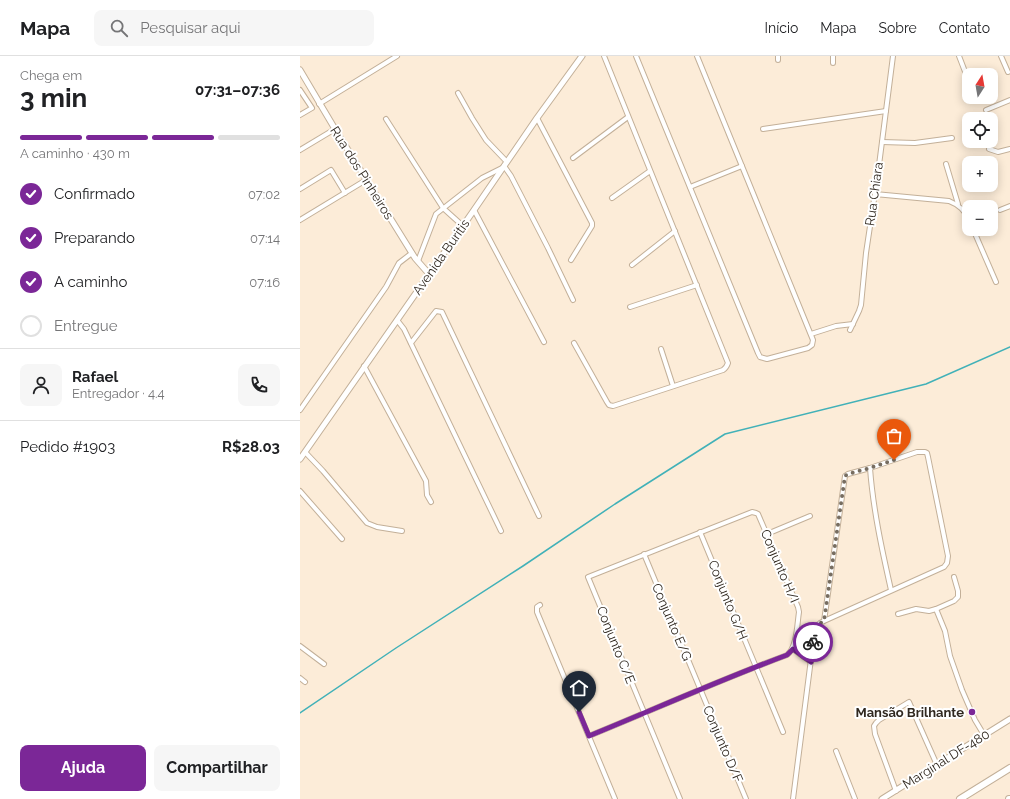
<!DOCTYPE html>
<html lang="pt">
<head>
<meta charset="utf-8">
<style>
  :root { --surface:#fff; --page:#f6f6f6; --text:#202124; --muted:#757577; --line:#e0e0e0; --accent:#7b2797 }
  body { margin:0; font-family:Raleway,sans-serif; background:var(--page); color:var(--text); height:100vh; display:flex; flex-direction:column; font-size:15px; white-space:nowrap }
  * { box-sizing:border-box; margin:0 }
  p { font-size:13px; color:var(--muted) }
  .icon { flex:none; width:22px; height:22px; fill:none; stroke:currentColor; stroke-width:2; stroke-linecap:round; stroke-linejoin:round }
  .map { position:relative; flex:1; overflow:hidden }
  .details { display:flex; flex-direction:column; background:var(--surface); width:300px }
  .details>* { flex:none }
  .needle { width:26px; rotate:11deg }
  .controls { position:absolute; left:662px; top:12px; display:grid; gap:8px }
  .controls a { display:grid; place-items:center; width:36px; height:36px; border-radius:8px; background:var(--surface); box-shadow:0 2px 10px #0003; font-size:20px }
  .pin { position:absolute; display:grid; place-items:center; width:34px; height:34px; color:#fff; margin:-41px -17px; border-radius:50% 50% 50% 0; rotate:-45deg; box-shadow:0 0 4px #0007 }
  .pin .icon { rotate:45deg }
  .courier { position:absolute; display:grid; place-items:center; width:40px; height:40px; margin:-20px; border:3px solid #7b2797; border-radius:50%; background:#fff; color:#222; box-shadow:0 1px 5px #0007 }
  .summary em { font-style:normal; font-weight:700 }
  .summary div { display:flex; flex-direction:column-reverse }
  .summary { display:flex; align-items:center; justify-content:space-between; height:68px; padding:0 20px }
  h1 { font-size:26px; font-weight:700; line-height:30px }
  .bar { display:grid; grid-template-columns:repeat(4,1fr); gap:6px 4px; align-content:center; height:48px; padding:0 20px }
  .bar i { height:5px; border-radius:3px; background:var(--line) }
  .bar .selected { background:var(--accent) }
  .bar p { grid-column:span 4 }
  .line { display:flex; align-items:center; gap:10px; padding:0 20px; border-top:1px solid var(--line) }
  .line div { flex:1 }
  .round { display:grid; place-items:center; flex:none; width:42px; height:42px; border-radius:8px; background:var(--page) }
  ol { padding:0 20px; list-style:none }
  li { display:flex; align-items:center; gap:12px; height:44px }
  li p { margin-inline-start:auto }
  li .icon { padding:4px; border-radius:50%; background:var(--accent); color:#fff; stroke-width:4 }
  li:last-child { color:var(--muted) }
  li i { width:22px; height:22px; border:2px solid var(--line); border-radius:50% }
  .cta { display:flex; gap:8px; margin-top:auto; padding:8px 20px }
  .cta a { flex:1; height:46px; border-radius:8px; background:var(--accent); color:#fff; font-size:16px; font-weight:700; line-height:46px; text-align:center }
  .cta a+a { background:var(--page); color:var(--text) }
  header { display:flex; align-items:center; gap:24px; box-sizing:border-box; height:56px; padding:0 20px; background:var(--surface); border-bottom:1px solid var(--line) }
  header strong { font-size:19px }
  nav { display:flex; gap:22px; margin-inline-start:auto; font-size:14px }
  .search { width:280px; height:36px; background:var(--page); display:flex; align-items:center; gap:10px; box-sizing:border-box; padding:0 14px; border-radius:8px; color:var(--muted); font-size:15px }
  main { display:flex; flex:1; min-height:0 }
  .map>svg:first-child { display:block }
  .lines { fill:none; stroke-linecap:round; stroke-linejoin:round }
  .stream { stroke:#41b1b8; stroke-width:1.5 }
  .minor-casing { stroke:#c3b099; stroke-width:6 }
  .tertiary-casing { stroke:#c3b099; stroke-width:7 }
  .primary-casing { stroke:#c3b099; stroke-width:8 }
  .minor { stroke:#fff; stroke-width:4 }
  .tertiary { stroke:#fff; stroke-width:5 }
  .primary { stroke:#fff; stroke-width:6 }
  .done { stroke:#776d60; stroke-width:4; stroke-dasharray:0 7.2 }
  .route { stroke:#7b2797; stroke-width:5 }
  .poi-dot { fill:#7b2797; stroke:#fff; stroke-width:1.5 }
  .labels { text-anchor:middle; dominant-baseline:central; stroke-width:4; stroke-linejoin:round; paint-order:stroke }
  .street-label { font-size:13px; fill:#30281f; stroke:#fff }
  .poi-label { font-size:13px; font-weight:bold; fill:#30281f; stroke:#fff; text-anchor:end }
</style>
</head>
<body>
<header>
<strong>Mapa</strong>
<div class="search"><svg class="icon" aria-label="search" viewBox="0 0 24 24"><circle cx="10" cy="10" r="6"/><path d="M15 15l6 6"/></svg>Pesquisar aqui</div>
<nav><a>Início</a><a>Mapa</a><a>Sobre</a><a>Contato</a></nav>
</header>
<main>
<section class="details">
<div class="summary"><div><h1>3 min</h1><p>Chega em</p></div><em>07:31–07:36</em></div>
<div class="bar"><i class="selected"></i><i class="selected"></i><i class="selected"></i><i></i><p>A caminho · 430 m</p></div>
<ol>
<li><svg class="icon" aria-label="check" viewBox="0 0 24 24"><path d="M5 12l5 5 9-10"/></svg>Confirmado<p>07:02</p></li>
<li><svg class="icon" aria-label="check" viewBox="0 0 24 24"><path d="M5 12l5 5 9-10"/></svg>Preparando<p>07:14</p></li>
<li><svg class="icon" aria-label="check" viewBox="0 0 24 24"><path d="M5 12l5 5 9-10"/></svg>A caminho<p>07:16</p></li>
<li><i></i>Entregue</li>
</ol>
<div class="line" style="height:72px"><a class="round"><svg class="icon" aria-label="person" viewBox="0 0 24 24"><circle cx="12" cy="8" r="4"/><path d="M4 21q1-7 8-7t8 7"/></svg></a><div><b>Rafael</b><p>Entregador · 4.4</p></div><a class="round"><svg class="icon" aria-label="phone" viewBox="0 0 24 24"><path d="M5 4h4l2 5-3 2q2 4 5 5l2-3 5 2v4C11 20 4 13 5 4z"/></svg></a></div>
<div class="line" style="height:52px"><div>Pedido #1903</div><b>R$28.03</b></div>
<div class="cta"><a>Ajuda</a><a>Compartilhar</a></div>
</section>
<div class="map">
<svg width="710" height="743" viewBox="0 0 710 743">
  <rect width="100%" height="100%" fill="#fcecd8"/>
  <g class="lines">
    <polyline class="stream" points="0,657 96,592 223,510 315,448 425,378 626,328 710,291"/>
    <g class="minor-casing">
      <g id="minor">
        <polyline points="336,0 458,297 460,301 467,303 508,292 512,289 513,284 397,0"/>
        <polyline points="478,0 478,4"/>
        <polyline points="533,0 533,7"/>
        <polyline points="659,0 669,26"/>
        <polyline points="701,0 708,16"/>
        <polyline points="0,34 12,52 0,59"/>
        <polyline points="158,37 172,62 186,84 207,106"/>
        <polyline points="19,48 97,0"/>
        <polyline points="686,54 710,44"/>
        <polyline points="237,62 292,167 292,170 271,204"/>
        <polyline points="86,63 143,152 163,170"/>
        <polyline points="463,73 586,55"/>
        <polyline points="582,86 615,87 652,82"/>
        <polyline points="689,93 698,96 710,93"/>
        <polyline points="0,94 35,73"/>
        <polyline points="273,102 328,61"/>
        <polyline points="646,108 658,148"/>
        <polyline points="204,110 211,120 248,192 273,244"/>
        <polyline points="390,131 442,110"/>
        <polyline points="0,133 31,114 45,137"/>
        <path d="M575,138L649,145C659,149 665,154 669,164"/>
        <polyline points="312,142 350,115"/>
        <polyline points="174,154 244,286"/>
        <polyline points="700,154 710,150"/>
        <polyline points="0,164 66,124"/>
        <polyline points="673,173 696,226"/>
        <polyline points="118,205 136,158 182,122 202,112"/>
        <polyline points="332,209 375,175"/>
        <polyline points="330,251 397,229"/>
        <polyline points="97,264 104,273 201,475"/>
        <polyline points="550,274 559,255 561,249 566,197 578,117 593,0"/>
        <polyline points="511,278 536,270 553,268"/>
        <polyline points="111,287 136,255 142,256 239,460"/>
        <path d="M274,287L307,346L309,349L313,350L423,314C426,312 427,310 428,307L304,0"/>
        <polyline points="361,293 373,330"/>
        <polyline points="64,310 126,425 127,439 131,446"/>
        <polyline points="0,354 86,231 99,207 112,197"/>
        <polyline points="5,396 23,415 67,467 77,471 102,475"/>
        <path d="M570,412C573,453 582,494 591,534"/>
        <polyline points="0,435 42,483"/>
        <polyline points="400,476 483,676"/>
        <polyline points="467,478 510,460"/>
        <polyline points="344,498 446,743"/>
        <polyline points="240,549 237,551 237,556 315,743"/>
        <polyline points="636,553 654,545 658,541 658,535 654,521"/>
        <polyline points="598,558 616,553 629,555 636,553 645,575 650,600 662,634 675,664 684,679"/>
        <polyline points="0,590 24,608"/>
        <polyline points="493,593 511,606"/>
        <polyline points="0,622 5,626"/>
        <path d="M289,680C355,653 420,624 487,599C497,591 497,569 499,556L498,551L458,458L456,457L452,456L288,521L380,743"/>
        <polyline points="536,695 555,743"/>
        <polyline points="596,735 575,678 574,670 576,667 579,664 609,646 637,709"/>
        <polyline points="493,743 515,572 520,567 524,565 644,511 647,507 648,500 628,401 627,397 625,396 617,396 570,412 548,418 545,420 524,565"/>
      </g>
    </g>
    <g class="tertiary-casing">
      <g id="tertiary">
        <polyline points="0,14 35,73 115,202 129,218"/>
        <polyline points="0,403 174,154 237,62 282,0"/>
        <polyline points="582,743 710,663"/>
      </g>
    </g>
    <g class="primary-casing">
      <g id="primary">
        <polyline points="660,743 710,712"/>
        <polyline points="709,743 710,743"/>
      </g>
    </g>
    <use href="#minor" class="minor"/>
    <use href="#tertiary" class="tertiary"/>
    <use href="#primary" class="primary"/>
  </g>
  <g class="lines">
    <path class="done" d="M513,586C515,576 514,570 524,565L545,420L548,418L570,412L594,404"/>
    <path class="route" d="M279,656L289,680C355,653 420,624 487,599L493,593L511,606L513,586"/>
  </g>
  <circle class="poi-dot" cx="672" cy="656" r="4"/>
  <g class="labels">
    <g class="street-label">
      <text transform="translate(62 117) rotate(58)">Rua dos Pinheiros</text>
      <text transform="translate(574 138) rotate(-82)">Rua Chiara</text>
      <text transform="translate(141 201) rotate(-55)">Avenida Buritis</text>
      <text transform="translate(480 510) rotate(67)">Conjunto H/I</text>
      <text transform="translate(428 544) rotate(68)">Conjunto G/H</text>
      <text transform="translate(372 566) rotate(67)">Conjunto E/G</text>
      <text transform="translate(316 589) rotate(68)">Conjunto C/E</text>
      <text transform="translate(423 688) rotate(67)">Conjunto D/F</text>
      <text transform="translate(646 703) rotate(-32)">Marginal DF-480</text>
    </g>
    <g class="poi-label">
      <text x="664" y="656">Mansão Brilhante</text>
    </g>
  </g>
</svg>
<div class="controls">
<a><svg class="needle" viewBox="-14 -14 28 28"><path d="M0-13l5 13h-10z" fill="#e53935"/><path d="M0 13l5-13h-10z" fill="#757577"/></svg></a>
<a><svg class="icon" aria-label="locate" viewBox="0 0 24 24"><circle cx="12" cy="12" r="6"/><path d="M12 2v4M12 18v4M2 12h4M18 12h4"/></svg></a>
<a>+</a>
<a>−</a>
</div>
<div class="pin" style="left:594px;top:404px;background:#ea580c"><svg class="icon" aria-label="bag" viewBox="0 0 24 24"><path d="M5 8h14l-1 12H6zM9 8a3 3 0 0 1 6 0"/></svg></div>
<div class="pin" style="left:279px;top:656px;background:#1f2937"><svg class="icon" aria-label="home" viewBox="0 0 24 24"><path d="M3 11l9-7 9 7M6 9v11h12V9"/></svg></div>
<div class="courier" style="left:513px;top:586px"><svg class="icon" aria-label="bike" viewBox="0 0 24 24"><circle cx="6" cy="16" r="4"/><circle cx="18" cy="16" r="4"/><path d="M6 16l4-8h5l3 8M10 8l3 8H6M13 5h3"/></svg></div>
</div>
</main>
</body>
</html>
